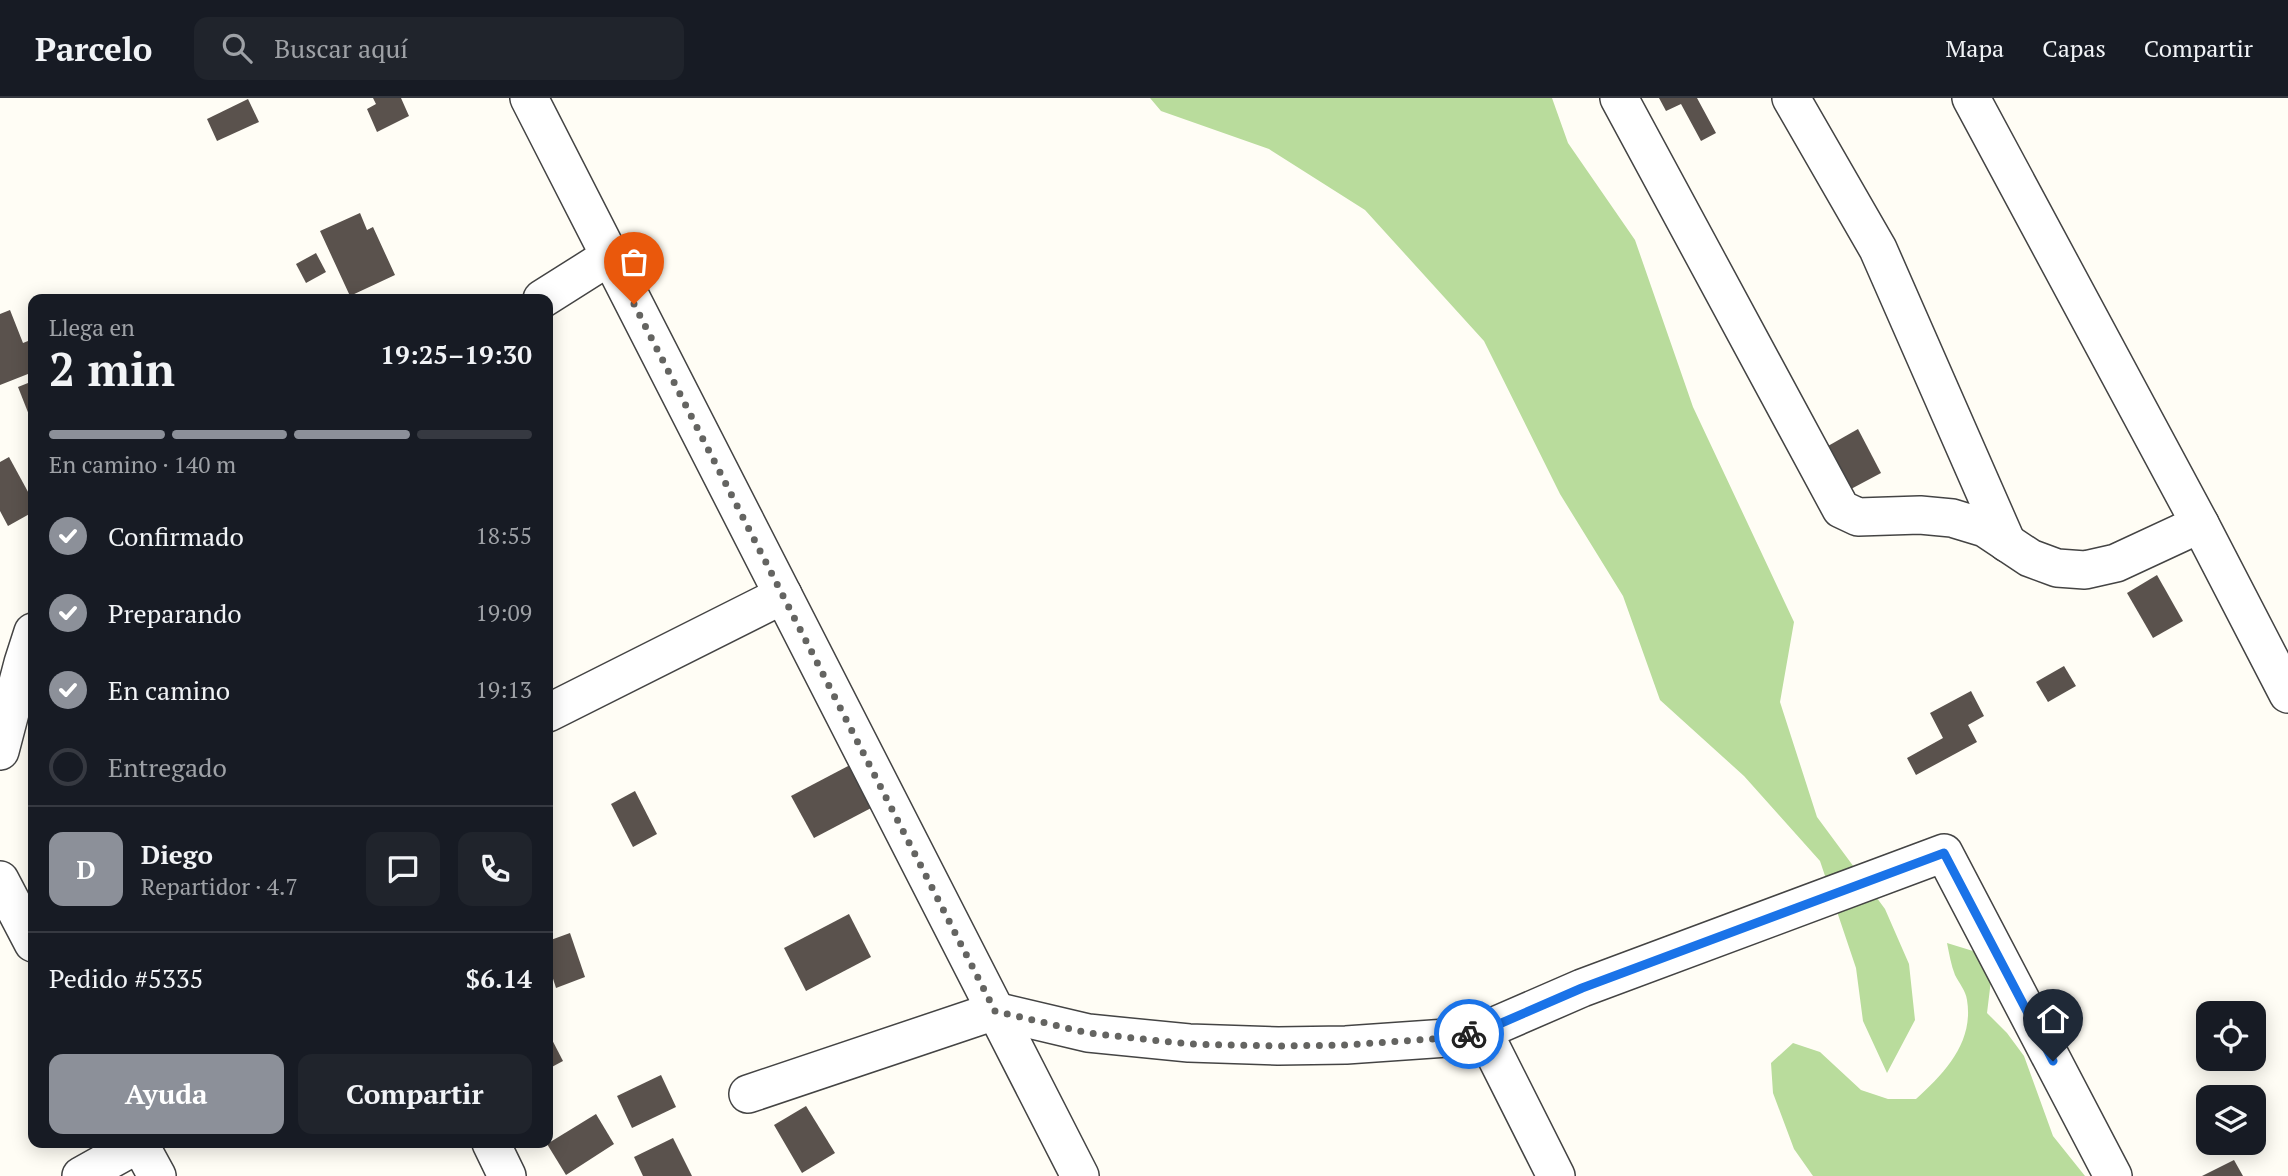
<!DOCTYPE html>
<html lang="es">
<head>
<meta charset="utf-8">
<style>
  :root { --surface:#171b24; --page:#20242c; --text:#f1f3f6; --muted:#9ea1a6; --line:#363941; --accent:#8c9099 }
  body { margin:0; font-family:"PT Serif",serif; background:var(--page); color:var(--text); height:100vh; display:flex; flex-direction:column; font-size:26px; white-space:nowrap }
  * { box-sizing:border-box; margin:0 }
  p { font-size:23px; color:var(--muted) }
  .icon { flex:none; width:38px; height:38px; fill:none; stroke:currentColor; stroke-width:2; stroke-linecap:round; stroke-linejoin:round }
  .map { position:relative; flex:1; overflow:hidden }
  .details { position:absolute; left:28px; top:196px; width:525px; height:854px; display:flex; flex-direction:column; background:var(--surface); border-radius:14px; box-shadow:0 4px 18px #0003 }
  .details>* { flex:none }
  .buttons { position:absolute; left:2196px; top:903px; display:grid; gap:14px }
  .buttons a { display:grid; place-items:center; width:70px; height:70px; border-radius:14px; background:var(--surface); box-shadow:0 4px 18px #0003; font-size:35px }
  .pin { position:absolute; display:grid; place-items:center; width:60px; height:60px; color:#fff; margin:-72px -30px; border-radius:50% 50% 50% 0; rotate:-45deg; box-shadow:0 0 7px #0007 }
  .pin .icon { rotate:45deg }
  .courier { position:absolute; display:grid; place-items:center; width:70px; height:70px; margin:-35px; border:5px solid #1a73e8; border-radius:50%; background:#fff; color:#222; box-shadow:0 2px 9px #0007 }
  .head em { font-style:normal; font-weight:800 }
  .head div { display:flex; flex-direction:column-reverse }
  .head { display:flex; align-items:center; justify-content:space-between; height:119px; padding:0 21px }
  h1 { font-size:46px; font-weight:800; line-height:52px }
  .bar { display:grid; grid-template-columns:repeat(4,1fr); gap:10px 7px; align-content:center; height:84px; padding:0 21px }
  .bar i { height:9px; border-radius:5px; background:var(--line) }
  .bar .current { background:var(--accent) }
  .bar p { grid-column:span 4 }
  .line { display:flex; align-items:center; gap:18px; padding:0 21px; border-top:2px solid var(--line) }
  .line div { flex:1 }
  .round { display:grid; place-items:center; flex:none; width:74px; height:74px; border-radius:14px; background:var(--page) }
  ol { padding:0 21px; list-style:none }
  li { display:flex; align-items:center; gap:21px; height:77px }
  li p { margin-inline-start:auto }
  li .icon { padding:7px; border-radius:50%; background:var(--accent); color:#fff; stroke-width:4 }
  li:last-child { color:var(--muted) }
  li i { width:38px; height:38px; border:4px solid var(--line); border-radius:50% }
  .button { display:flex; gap:14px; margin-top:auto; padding:14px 21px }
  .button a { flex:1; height:80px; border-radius:14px; background:var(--accent); color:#fff; font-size:28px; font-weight:800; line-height:80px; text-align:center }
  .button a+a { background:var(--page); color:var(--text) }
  header { display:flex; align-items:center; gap:42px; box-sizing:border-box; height:98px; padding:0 35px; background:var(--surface); border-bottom:2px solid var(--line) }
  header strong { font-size:33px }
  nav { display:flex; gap:38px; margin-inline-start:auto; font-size:24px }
  .search { width:490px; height:63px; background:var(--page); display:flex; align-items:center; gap:18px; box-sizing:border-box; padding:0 24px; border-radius:14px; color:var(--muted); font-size:26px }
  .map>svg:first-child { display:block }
  .forest { fill:#b9dc9c }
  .building { fill:#5a524d }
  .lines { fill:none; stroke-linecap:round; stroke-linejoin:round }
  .minor-casing { stroke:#444; stroke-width:40 }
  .minor { stroke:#fff; stroke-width:37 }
  .done { stroke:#646461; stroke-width:7; stroke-dasharray:0 12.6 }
  .route { stroke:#1a73e8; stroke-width:9 }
</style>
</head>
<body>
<header>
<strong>Parcelo</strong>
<div class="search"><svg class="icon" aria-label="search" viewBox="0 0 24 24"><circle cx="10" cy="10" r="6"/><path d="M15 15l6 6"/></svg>Buscar aquí</div>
<nav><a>Mapa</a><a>Capas</a><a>Compartir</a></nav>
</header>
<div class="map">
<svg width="2288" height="1078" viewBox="0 0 2288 1078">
  <rect width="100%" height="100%" fill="#fffdf5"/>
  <g class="forest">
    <polygon points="1150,0 1552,0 1568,45 1635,142 1693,309 1794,524 1780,604 1817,719 1885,811 1909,866 1915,922 1887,975 1863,923 1856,870 1820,763 1744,678 1660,602 1623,498 1560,396 1484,243 1365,112 1269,51 1161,13"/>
    <path d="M1947,845L1973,853L1992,874L1987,915L2007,935L2024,958L2053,1038L2085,1078H1813L1794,1051L1773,995L1771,965L1793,945L1820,954L1861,992L1888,1001H1916C1945,975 1974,944 1967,902C1966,893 1959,885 1955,877C1951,867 1949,855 1947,845Z"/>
  </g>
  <g class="building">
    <polygon points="373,0 401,0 409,18 377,34 367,11 376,6"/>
    <polygon points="1659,0 1697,0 1716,35 1701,43 1681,6 1666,13"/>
    <polygon points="248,1 259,24 217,43 207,21"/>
    <polygon points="360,115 367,132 373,129 395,177 350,198 320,133"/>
    <polygon points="316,155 326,174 306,185 296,166"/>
    <polygon points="10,212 23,245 33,241 33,274 0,287 0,216"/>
    <polygon points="33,283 33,327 18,289"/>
    <polygon points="1858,331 1881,375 1851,391 1828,348"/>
    <polygon points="9,359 33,403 33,414 8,428 0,413 0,364"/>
    <polygon points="2157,477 2183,523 2153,540 2127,495"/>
    <polygon points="2064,568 2076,588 2048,604 2036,584"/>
    <polygon points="1971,593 1984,618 1968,627 1977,644 1916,677 1907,660 1943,640 1930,615"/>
    <polygon points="850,667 873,709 814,740 791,698"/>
    <polygon points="635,693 657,736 633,749 611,706"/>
    <polygon points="849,816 871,859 806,893 784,850"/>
    <polygon points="570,835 585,879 556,890 548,865 548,843"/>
    <polygon points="548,934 563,963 548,971"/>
    <polygon points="661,977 676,1009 632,1030 617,998"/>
    <polygon points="806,1008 835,1055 802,1075 774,1027"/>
    <polygon points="596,1016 614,1046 566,1077 547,1046"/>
    <polygon points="673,1040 692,1078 643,1078 634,1059"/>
    <polygon points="2234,1062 2243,1078 2202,1078"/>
  </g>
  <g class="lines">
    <g class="minor-casing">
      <g id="minor">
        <polyline points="529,0 1080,1078"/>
        <polyline points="1619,0 1841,411 1858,419 1920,417 1952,420 1985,430 2030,460 2057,470 2085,472 2116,465 2200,426"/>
        <polyline points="1791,0 1878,151 2007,445"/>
        <polyline points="1971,0 2200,426 2288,596"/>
        <polyline points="542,201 610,158"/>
        <polyline points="548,615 783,497"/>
        <polyline points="0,653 23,565 33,534"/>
        <polyline points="0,782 33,845"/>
        <polyline points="1483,933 1556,1078"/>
        <polyline points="748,996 995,913 1088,935 1189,945 1278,948 1346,947 1447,940 1483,933 1582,890 1944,755 2113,1078"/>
        <polyline points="139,1045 157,1078"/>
        <polyline points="491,1045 507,1078"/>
        <polyline points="81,1078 140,1045"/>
      </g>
    </g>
    <use href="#minor" class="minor"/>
  </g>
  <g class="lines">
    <polyline class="done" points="634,206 995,913 1088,935 1189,946 1278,948 1346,947 1447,940 1469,936"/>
    <polyline class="route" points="1469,936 1483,933 1582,890 1944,755 2053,963"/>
  </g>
</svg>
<div class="buttons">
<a><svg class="icon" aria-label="locate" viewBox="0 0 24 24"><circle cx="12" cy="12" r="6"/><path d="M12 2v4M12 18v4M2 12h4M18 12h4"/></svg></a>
<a><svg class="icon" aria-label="layers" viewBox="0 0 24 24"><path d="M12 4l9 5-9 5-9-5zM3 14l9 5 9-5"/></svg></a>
</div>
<div class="pin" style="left:634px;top:206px;background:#ea580c"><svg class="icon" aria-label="bag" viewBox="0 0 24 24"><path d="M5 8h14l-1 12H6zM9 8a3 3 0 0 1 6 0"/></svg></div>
<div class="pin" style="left:2053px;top:963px;background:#1f2937"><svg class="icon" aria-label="home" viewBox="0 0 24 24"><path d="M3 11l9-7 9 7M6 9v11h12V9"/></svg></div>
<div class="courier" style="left:1469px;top:936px"><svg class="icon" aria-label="bike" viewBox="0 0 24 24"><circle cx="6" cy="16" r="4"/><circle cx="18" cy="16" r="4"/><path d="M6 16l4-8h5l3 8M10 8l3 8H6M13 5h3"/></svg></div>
<section class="details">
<div class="head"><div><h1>2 min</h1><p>Llega en</p></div><em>19:25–19:30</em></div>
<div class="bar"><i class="current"></i><i class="current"></i><i class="current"></i><i></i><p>En camino · 140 m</p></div>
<ol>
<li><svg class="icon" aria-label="check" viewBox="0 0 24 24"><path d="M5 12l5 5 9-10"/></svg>Confirmado<p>18:55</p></li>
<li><svg class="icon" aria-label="check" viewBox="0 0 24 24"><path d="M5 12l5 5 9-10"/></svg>Preparando<p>19:09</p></li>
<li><svg class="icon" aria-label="check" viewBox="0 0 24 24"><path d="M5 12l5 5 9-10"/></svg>En camino<p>19:13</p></li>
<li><i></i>Entregado</li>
</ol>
<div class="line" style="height:126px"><b class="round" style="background:var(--accent);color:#fff">D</b><div><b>Diego</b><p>Repartidor · 4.7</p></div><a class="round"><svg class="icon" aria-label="chat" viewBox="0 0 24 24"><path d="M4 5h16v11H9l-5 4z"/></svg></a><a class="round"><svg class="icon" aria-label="phone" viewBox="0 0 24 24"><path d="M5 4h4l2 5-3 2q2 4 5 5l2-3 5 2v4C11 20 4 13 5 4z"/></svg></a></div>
<div class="line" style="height:91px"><div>Pedido #5335</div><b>$6.14</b></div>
<div class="button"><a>Ayuda</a><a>Compartir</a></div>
</section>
</div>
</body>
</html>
